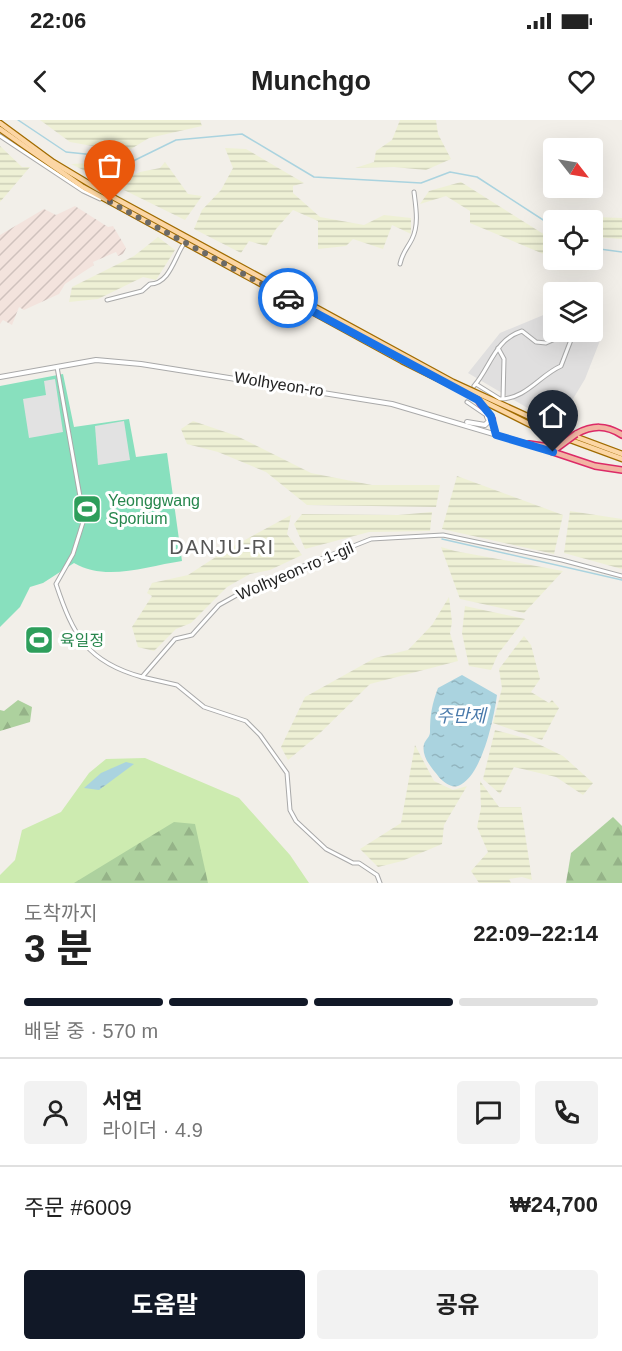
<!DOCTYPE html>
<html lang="ko">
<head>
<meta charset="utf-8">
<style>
  :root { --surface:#fff; --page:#f2f2f2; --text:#222; --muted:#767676; --line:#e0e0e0; --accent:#111827 }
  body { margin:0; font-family:Helvetica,"Noto Sans KR",sans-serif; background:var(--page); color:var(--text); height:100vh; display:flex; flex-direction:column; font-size:22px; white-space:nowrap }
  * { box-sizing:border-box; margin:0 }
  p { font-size:20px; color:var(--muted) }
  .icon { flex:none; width:33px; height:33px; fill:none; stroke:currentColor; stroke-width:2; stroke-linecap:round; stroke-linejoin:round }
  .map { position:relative; height:763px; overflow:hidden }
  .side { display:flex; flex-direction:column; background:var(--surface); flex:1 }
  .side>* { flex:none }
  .needle { width:39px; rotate:121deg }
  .buttons { position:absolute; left:543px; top:18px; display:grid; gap:12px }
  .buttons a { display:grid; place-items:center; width:60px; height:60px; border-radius:6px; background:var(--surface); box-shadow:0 6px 24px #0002; font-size:30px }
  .pin { position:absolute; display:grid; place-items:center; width:51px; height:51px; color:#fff; margin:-62px -26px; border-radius:50% 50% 50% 0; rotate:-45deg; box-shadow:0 0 6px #0007 }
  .pin .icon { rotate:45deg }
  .courier { position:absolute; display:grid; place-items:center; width:60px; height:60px; margin:-30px; border:4px solid #1a73e8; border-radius:50%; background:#fff; color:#222; box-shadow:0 2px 8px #0007 }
  .head em { font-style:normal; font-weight:700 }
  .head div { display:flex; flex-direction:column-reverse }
  .head { display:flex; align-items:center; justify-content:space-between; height:102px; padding:0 24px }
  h1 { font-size:39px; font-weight:700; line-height:45px }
  .bar { display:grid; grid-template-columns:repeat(4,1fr); gap:9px 6px; align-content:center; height:72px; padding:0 24px }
  .bar i { height:8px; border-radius:4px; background:var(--line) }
  .bar .active { background:var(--accent) }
  .bar p { grid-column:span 4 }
  .line { display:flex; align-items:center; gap:15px; padding:0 24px; border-top:2px solid var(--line) }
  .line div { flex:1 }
  .round { display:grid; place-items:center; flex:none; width:63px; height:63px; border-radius:6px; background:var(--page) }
  .button { display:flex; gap:12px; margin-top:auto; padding:12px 24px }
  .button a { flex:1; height:69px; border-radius:6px; background:var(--accent); color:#fff; font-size:24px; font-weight:700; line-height:69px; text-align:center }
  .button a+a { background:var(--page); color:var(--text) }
  .status { display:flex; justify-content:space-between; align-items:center; height:42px; padding:0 30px; background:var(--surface); direction:ltr }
  .status svg { height:16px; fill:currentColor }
  header { display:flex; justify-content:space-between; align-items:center; height:78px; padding:0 24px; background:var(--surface); font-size:27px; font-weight:700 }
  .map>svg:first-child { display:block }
  .residential { fill:#e0dfdf }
  .military { fill:url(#military-furrows) }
  .farmland { fill:url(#farmland-rules) }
  .grass { fill:#cdebb0 }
  .forest { fill:url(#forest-firs) }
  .pitch { fill:#88e0be }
  .parking { fill:#e2e2e2 }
  .water { fill:url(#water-ripples) }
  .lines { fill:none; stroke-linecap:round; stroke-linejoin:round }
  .stream { stroke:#aad3df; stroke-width:1.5 }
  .minor-casing { stroke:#a9a9a9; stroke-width:5 }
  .tertiary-casing { stroke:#a9a9a9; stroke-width:6 }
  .primary-casing { stroke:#a06b00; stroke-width:7 }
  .trunk-casing { stroke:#dc2a67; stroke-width:8 }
  .minor { stroke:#fff; stroke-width:3 }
  .tertiary { stroke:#fff; stroke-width:4 }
  .primary { stroke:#fcd6a4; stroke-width:4.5 }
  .trunk { stroke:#f2b4a3; stroke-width:5 }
  .trunk-bridge-casing { stroke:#dc2a67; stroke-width:8; stroke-linecap:butt }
  .trunk-bridge { stroke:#f2b4a3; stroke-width:5 }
  .done { stroke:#6b6a68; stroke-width:6; stroke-dasharray:0 10.8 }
  .route { stroke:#1a73e8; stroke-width:8 }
  .labels { text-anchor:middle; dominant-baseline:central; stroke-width:6; stroke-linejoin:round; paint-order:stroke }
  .street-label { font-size:16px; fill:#222; stroke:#fff }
  .leisure-label { font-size:16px; fill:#27864d; stroke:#fff; text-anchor:start }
  .water-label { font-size:18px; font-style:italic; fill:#4a7aab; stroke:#fff }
  .quarter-label { font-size:20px; letter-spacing:1.5px; fill:#555; stroke:#fff }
</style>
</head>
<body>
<div class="status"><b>22:06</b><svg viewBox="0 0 49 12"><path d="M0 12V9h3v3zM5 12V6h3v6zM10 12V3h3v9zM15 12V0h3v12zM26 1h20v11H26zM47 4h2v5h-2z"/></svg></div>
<header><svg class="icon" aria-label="back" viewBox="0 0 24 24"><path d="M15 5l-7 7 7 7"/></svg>Munchgo<svg class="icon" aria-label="heart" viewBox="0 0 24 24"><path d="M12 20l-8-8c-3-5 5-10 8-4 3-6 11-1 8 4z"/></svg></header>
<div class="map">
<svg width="622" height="763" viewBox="0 0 622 763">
  <defs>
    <pattern id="military-furrows" width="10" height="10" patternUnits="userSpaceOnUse" patternTransform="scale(1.5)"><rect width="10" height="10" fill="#f3e3dd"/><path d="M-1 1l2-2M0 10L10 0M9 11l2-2" fill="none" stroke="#d0c2bd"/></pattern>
    <pattern id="farmland-rules" width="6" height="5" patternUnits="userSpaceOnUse" patternTransform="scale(1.5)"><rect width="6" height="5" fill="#eef0d5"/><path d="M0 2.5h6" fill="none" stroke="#ccceb7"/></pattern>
    <pattern id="forest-firs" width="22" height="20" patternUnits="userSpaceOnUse" patternTransform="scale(1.5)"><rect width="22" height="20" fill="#add19e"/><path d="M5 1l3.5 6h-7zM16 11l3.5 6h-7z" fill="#95b388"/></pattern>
    <pattern id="water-ripples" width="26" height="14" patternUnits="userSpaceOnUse" patternTransform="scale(1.5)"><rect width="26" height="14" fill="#aad3df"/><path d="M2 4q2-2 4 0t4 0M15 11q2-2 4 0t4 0" fill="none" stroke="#92b5bf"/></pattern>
  </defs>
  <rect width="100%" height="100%" fill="#f2efe9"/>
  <polygon class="residential" points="553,191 554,212 587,212 601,218 585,259 567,289 555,294 531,290 468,253 500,213"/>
  <polygon class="military" points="75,86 108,107 113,106 126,128 123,134 118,136 116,132 93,142 94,145 65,164 59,174 24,190 19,187 12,205 3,200 0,204 0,115 44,89 56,95"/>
  <g class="farmland">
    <polygon points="40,0 200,0 202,6 149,18 126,32 70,22"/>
    <polygon points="400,0 436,0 438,14 451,39 426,50 394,47 355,48 374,42 376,31 392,20"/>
    <polygon points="0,26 22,47 30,47 0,82"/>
    <polygon points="225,28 246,29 304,63 293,66 293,73 320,97 364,105 384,95 411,98 411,114 392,105 383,129 353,119 346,126 318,129 318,101 293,90 276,109 266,126 249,121 241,133 194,109 202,90 221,70 233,48"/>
    <polygon points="165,42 188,74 202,76 185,100 71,44 92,43 125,59 140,52 160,48"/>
    <polygon points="461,62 553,120 553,138 470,103 470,91 446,76 420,84 429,71"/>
    <polygon points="594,97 622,98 622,119 594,117"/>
    <polygon points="158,117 175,130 156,160 143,157 98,179 69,182 72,167 134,136"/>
    <polygon points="193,301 237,316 311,353 372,365 440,365 436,387 307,385 266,352 218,332 187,324 181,309"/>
    <polygon points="457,356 563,395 554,434 442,409"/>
    <polygon points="570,391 622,399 622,449 564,433"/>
    <polygon points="432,392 430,411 369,412 305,429 294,404 302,394 398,395"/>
    <polygon points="291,395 287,414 302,435 270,450 250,454 227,467 191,503 176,509 154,531 138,527 132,507 152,476 147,473 152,463 188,455 228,429"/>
    <polygon points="441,427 455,431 563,451 524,493 460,479"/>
    <polygon points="449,477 452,502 450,513 458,541 370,564 318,615 288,640 281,627 305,577 375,538 408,530 432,505"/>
    <polygon points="465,486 525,499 498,534 491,550 469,546 462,513"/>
    <polygon points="524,516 531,525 540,559 531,572 549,583 552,580 559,588 542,620 493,603 502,568 499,549"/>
    <polygon points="495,610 528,619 563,636 593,663 583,675 556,657 514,647 500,674 483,659"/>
    <polygon points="415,625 434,661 453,670 467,666 444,705 442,724 402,741 378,747 360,729 401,703"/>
    <polygon points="480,661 499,687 521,687 532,760 522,757 509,759 511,763 479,763 471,751 488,732 477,707 481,688"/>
  </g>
  <polygon class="grass" points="145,638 239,678 290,735 309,763 0,763 0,755 15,740 22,710 61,692 89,653 106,639"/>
  <g class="forest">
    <polygon points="18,580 32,587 30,602 0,611 0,590 4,591"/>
    <polygon points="613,697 622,706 622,763 566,763 571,733"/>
    <polygon points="174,702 195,704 208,763 74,763"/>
  </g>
  <path class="pitch" d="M63,254L74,307L129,299L136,337L167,333L182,441C147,446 106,462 74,443L43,463L30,467L20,487L0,507V266Z"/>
  <g class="parking">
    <polygon points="55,259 63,312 29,318 23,279 46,275 44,261"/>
    <polygon points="124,301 130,340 98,345 95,306"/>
  </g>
  <g class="water">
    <path d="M462,555L497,575C494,598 482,657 458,666C451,668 443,662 439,657C432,648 421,637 424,624C426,619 430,617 430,612C430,595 432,584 438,568Z"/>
    <polygon points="126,642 134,644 99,670 84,668 101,653"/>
  </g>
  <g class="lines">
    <g class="stream">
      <polyline points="18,0 66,32 95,35 127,44 176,20 242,14 314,57 421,63 450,52 477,57 554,107"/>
      <polyline points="592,128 622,132"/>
      <polyline points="442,419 622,460"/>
    </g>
    <g class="minor-casing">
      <g id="minor">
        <polyline points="0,16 83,71 100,79"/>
        <path d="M400,144C402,133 407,129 412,119C419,105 416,88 414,72"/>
        <path d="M107,180L142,171L150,164C169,164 174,139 183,125"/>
        <polyline points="498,228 504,239 503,278"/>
        <path d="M57,247L84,399L73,434L56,464C73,515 87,542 142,557L175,519L192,515L219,485L253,466L371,419L443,415L562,440L622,456"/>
        <path d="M476,264L500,279C526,279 540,255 561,246L574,212"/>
        <path d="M474,266C490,248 495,219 522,211L536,222L546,223L571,212"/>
        <polyline points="467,282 492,299 496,314"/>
        <polyline points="142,557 177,565 204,587 246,601 260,615 287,653 290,690 296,701 326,729 353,743 359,743 377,755 380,763"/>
      </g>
    </g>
    <g class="tertiary-casing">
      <g id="tertiary">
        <polyline points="0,257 96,240 141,244 392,284 531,325"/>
        <polyline points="467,302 485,305 489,301 487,297"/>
        <polyline points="538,327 553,332"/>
      </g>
    </g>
    <g class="primary-casing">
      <g id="primary">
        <polyline points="0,3 53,42 98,69 453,262 558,310 622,334"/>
        <polyline points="0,9 83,67 402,241 535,307 622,339"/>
      </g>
    </g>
    <g class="trunk-casing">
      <g id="trunk">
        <polyline points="478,280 492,299"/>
        <path d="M576,314C593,305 606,305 622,315"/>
        <polyline points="529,324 557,328"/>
        <polyline points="553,332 595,346 622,350"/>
      </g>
    </g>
    <use href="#minor" class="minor"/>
    <use href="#tertiary" class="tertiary"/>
    <use href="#primary" class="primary"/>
    <use href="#trunk" class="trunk"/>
    <g class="trunk-bridge-casing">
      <polyline id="trunk-bridge" points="557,328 576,314"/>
    </g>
    <use href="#trunk-bridge" class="trunk-bridge"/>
  </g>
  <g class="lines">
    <polyline class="done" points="110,82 288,178"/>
    <polyline class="route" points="288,178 478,280 491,296 496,315 553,332"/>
  </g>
  <defs>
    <g id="stadium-square" transform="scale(1.5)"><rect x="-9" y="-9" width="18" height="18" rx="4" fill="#2e9e5b" stroke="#fff"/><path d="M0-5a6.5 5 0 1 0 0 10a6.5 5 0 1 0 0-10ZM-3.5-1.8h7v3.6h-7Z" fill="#fff"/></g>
  </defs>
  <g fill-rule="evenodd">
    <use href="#stadium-square" x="87" y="389"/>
    <use href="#stadium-square" x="39" y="520"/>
  </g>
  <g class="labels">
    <g class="street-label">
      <text transform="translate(279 264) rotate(9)">Wolhyeon-ro</text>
      <text transform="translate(295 451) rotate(-23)">Wolhyeon-ro 1-gil</text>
    </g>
    <g class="leisure-label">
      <text x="108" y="380">Yeonggwang<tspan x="108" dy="18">Sporium</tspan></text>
      <text x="60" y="520">육일정</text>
    </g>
    <g class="water-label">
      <text x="461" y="596">주만제</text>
    </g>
    <g class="quarter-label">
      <text x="222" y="427">DANJU-RI</text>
    </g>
  </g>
</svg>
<div class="buttons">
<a><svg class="needle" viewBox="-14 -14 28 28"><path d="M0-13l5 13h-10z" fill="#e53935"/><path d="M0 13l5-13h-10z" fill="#767676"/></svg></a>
<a><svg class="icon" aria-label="locate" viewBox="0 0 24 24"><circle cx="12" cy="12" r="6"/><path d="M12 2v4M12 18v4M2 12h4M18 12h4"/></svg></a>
<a><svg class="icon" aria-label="layers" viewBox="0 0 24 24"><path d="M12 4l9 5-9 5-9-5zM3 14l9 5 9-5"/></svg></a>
</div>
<div class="pin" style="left:110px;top:82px;background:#ea580c"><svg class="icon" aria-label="bag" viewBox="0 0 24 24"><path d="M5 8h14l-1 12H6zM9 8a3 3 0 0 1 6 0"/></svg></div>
<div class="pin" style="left:553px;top:332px;background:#1f2937"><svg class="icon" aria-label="home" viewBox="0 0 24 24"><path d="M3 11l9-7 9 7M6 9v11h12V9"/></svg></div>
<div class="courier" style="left:288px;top:178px"><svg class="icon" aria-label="car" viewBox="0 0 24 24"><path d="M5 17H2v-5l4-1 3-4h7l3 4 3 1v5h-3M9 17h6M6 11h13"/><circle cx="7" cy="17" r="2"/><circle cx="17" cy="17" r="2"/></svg></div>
</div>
<section class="side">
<div class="head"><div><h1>3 분</h1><p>도착까지</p></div><em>22:09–22:14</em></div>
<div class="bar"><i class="active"></i><i class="active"></i><i class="active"></i><i></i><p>배달 중 · 570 m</p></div>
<div class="line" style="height:108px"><a class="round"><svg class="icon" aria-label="person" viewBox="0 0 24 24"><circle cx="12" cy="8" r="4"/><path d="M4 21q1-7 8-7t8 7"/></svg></a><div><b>서연</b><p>라이더 · 4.9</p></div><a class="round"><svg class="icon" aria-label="chat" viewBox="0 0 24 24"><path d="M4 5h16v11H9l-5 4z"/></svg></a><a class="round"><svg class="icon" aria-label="phone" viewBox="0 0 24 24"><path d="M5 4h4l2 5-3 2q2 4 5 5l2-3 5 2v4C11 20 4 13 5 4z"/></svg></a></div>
<div class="line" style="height:78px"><div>주문 #6009</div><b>₩24,700</b></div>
<div class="button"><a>도움말</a><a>공유</a></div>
</section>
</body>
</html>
